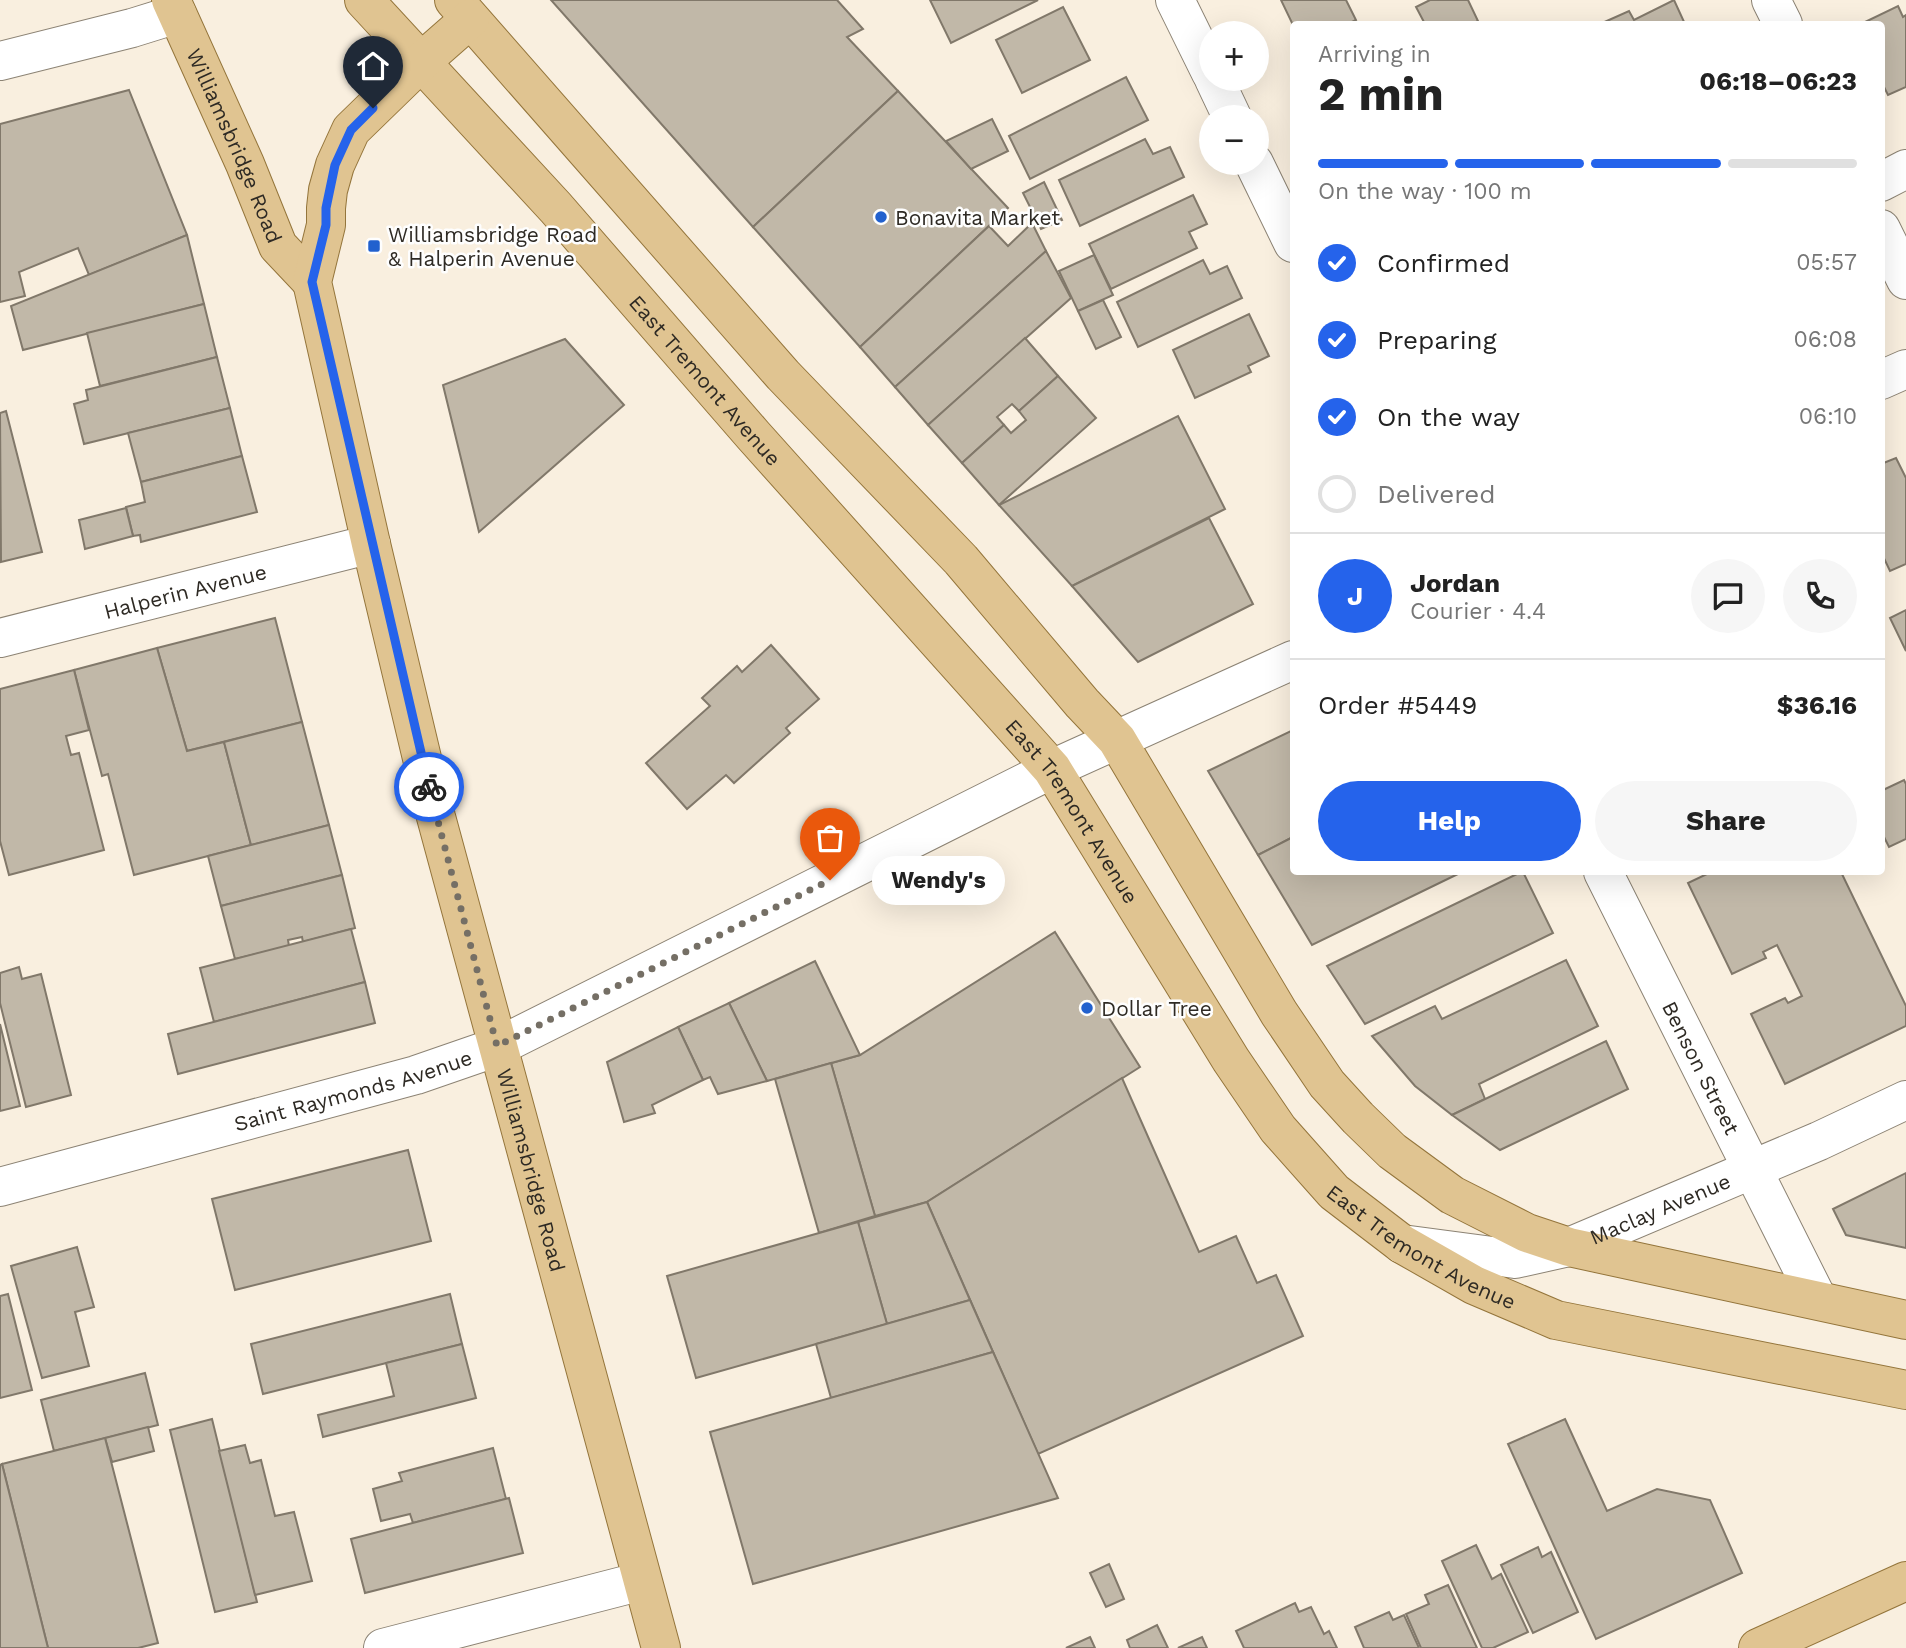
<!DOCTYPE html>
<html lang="en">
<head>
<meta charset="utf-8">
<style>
  :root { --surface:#fff; --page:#f6f6f6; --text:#222; --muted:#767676; --line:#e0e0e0; --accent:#2563eb }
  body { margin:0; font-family:"Work Sans",sans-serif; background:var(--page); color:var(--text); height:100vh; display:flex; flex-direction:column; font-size:26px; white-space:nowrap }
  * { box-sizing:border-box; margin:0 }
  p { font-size:23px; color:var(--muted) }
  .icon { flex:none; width:38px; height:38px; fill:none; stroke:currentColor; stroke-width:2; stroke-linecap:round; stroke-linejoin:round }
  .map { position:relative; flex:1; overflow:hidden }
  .details { position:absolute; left:1290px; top:21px; width:595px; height:854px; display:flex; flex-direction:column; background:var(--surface); border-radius:7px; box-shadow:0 7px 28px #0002 }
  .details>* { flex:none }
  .controls { position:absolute; left:1199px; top:21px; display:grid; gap:14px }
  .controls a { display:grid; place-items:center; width:70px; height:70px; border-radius:50%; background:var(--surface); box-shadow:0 7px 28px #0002; font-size:35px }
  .pin { position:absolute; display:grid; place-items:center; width:60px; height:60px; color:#fff; margin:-72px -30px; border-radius:50% 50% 50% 0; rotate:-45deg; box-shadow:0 0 7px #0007 }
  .pin .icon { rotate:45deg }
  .courier { position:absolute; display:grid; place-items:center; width:70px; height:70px; margin:-35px; border:5px solid #2563eb; border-radius:50%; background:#fff; color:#222; box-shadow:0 2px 9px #0007 }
  .bubble { position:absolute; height:49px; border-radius:24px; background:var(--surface); box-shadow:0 7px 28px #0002; font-size:23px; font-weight:700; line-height:49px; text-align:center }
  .headline em { font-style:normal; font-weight:700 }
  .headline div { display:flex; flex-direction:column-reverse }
  .headline { display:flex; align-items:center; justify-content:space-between; height:119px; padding:0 28px }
  h1 { font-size:46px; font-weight:700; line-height:52px }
  .bar { display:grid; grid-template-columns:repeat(4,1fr); gap:10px 7px; align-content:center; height:84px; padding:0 28px }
  .bar i { height:9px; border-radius:5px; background:var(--line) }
  .bar .on { background:var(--accent) }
  .bar p { grid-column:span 4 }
  .line { display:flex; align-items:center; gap:18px; padding:0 28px; border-top:2px solid var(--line) }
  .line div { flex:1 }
  .round { display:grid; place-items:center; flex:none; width:74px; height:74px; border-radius:37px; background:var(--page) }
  ol { padding:0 28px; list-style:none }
  li { display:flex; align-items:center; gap:21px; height:77px }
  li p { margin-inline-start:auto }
  li .icon { padding:7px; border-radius:50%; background:var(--accent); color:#fff; stroke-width:4 }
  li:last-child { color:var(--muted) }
  li i { width:38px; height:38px; border:4px solid var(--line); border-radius:50% }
  .primary-button { display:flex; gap:14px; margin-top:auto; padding:14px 28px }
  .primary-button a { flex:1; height:80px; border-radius:42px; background:var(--accent); color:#fff; font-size:28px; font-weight:700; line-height:80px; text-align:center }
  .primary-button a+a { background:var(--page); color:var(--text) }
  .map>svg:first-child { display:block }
  .building { fill:#c1b8a8; stroke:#81786a; stroke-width:2 }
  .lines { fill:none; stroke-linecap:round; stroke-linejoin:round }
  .minor-casing { stroke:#8c8374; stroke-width:40 }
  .major-casing { stroke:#94753b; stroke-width:40 }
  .minor { stroke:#fff; stroke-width:38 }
  .major { stroke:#e0c491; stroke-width:38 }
  .done { stroke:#756f65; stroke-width:7; stroke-dasharray:0 12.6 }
  .route { stroke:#2563eb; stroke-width:9 }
  .poi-dot { fill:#2261ce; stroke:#fefefe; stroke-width:2.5 }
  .labels { text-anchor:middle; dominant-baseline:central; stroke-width:5; stroke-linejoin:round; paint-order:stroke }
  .street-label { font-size:21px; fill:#2e2a24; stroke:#fefefe }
  .poi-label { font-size:21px; fill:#2e2a24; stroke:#fefefe; text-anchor:start }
</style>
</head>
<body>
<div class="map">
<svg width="1906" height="1648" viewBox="0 0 1906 1648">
  <rect width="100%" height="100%" fill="#f9efdf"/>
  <g class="building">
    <polygon points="551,0 837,0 863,29 847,37 898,91 753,227"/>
    <polygon points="930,0 1038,0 951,43"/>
    <polygon points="1281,0 1346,0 1356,20 1348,24 1293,25"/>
    <polygon points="1430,0 1468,0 1478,21 1472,24 1425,24 1416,7"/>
    <polygon points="1674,0 1685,24 1600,24 1629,11 1634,20"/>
    <polygon points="1898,6 1903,17 1906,15 1906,87 1888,95 1881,81 1881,24 1866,24 1865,22"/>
    <polygon points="1063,7 1090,60 1022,93 996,40"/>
    <polygon points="1126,77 1148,120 1030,179 1009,136"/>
    <polygon points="129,90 187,235 89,275 78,248 19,272 25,296 0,302 0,124"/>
    <polygon points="898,91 1008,208 860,347 753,227"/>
    <polygon points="992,119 1008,151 971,169 946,141"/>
    <polygon points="1145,139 1153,154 1170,147 1184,177 1080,226 1059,180"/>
    <polygon points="1044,182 1062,220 1041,229 1023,193"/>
    <polygon points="1193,195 1207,224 1189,232 1197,248 1111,289 1089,244"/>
    <polygon points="1032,223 1046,251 895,387 860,347 989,226 1008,246"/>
    <polygon points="187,235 204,304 23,350 11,306"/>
    <polygon points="1046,251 1071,298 928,425 895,387"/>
    <polygon points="1094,255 1113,295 1078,311 1059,271"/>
    <polygon points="1203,260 1210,274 1227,266 1242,298 1138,347 1117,302"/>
    <polygon points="1103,300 1121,337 1096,349 1078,311"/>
    <polygon points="204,304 217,357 100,386 87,333"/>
    <polygon points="1249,314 1269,356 1248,366 1251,372 1195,398 1173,350"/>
    <polygon points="1025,338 1058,376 1019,411 1012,404 997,417 1004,425 962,463 928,425"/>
    <polygon points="565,339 624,405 479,532 443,385"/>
    <polygon points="217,357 230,408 84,444 74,404 88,400 86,390"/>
    <polygon points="1058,376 1096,418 999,505 962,463 1004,425 1011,433 1026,420 1019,411"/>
    <polygon points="230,408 242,456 141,482 128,433"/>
    <polygon points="6,411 42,552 1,562 0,413"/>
    <polygon points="1178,416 1225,509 1072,586 999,505"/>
    <polygon points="242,456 257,512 141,542 140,535 133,536 126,507 145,502 141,482"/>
    <polygon points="1896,458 1906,478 1906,564 1890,571 1881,552 1881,464"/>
    <polygon points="126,508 133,536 85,549 79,520"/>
    <polygon points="1209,518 1253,604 1138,662 1072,586"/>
    <polygon points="1906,610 1906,651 1890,618"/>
    <polygon points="275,618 302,722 187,751 157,648"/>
    <polygon points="771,645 819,699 786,728 790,733 734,783 726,775 687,809 646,763 710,706 702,698 737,666 742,672"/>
    <polygon points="157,648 187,751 224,742 251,845 134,875 108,774 102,776 74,670"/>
    <polygon points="74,670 89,730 66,736 71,755 79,753 104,850 9,875 0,841 0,689"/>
    <polygon points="302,722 329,825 251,845 224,742"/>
    <polygon points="1293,730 1293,837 1258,855 1208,771"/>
    <polygon points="1904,780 1906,784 1906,839 1889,847 1881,831 1881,791"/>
    <polygon points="329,825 342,875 221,906 208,856"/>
    <polygon points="1293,837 1293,872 1462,872 1312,945 1258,855"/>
    <polygon points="1521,872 1523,872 1553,933 1365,1024 1327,966"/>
    <polygon points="1711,872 1753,872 1753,873 1757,872 1841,872 1906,1006 1906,1026 1785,1084 1751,1014 1785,998 1788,1003 1802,996 1777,945 1763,952 1766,958 1732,974 1688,883"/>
    <polygon points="342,875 355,928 303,942 302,937 288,940 289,946 235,959 221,906"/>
    <polygon points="351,929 365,982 214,1022 200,968"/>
    <polygon points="1055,932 1140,1067 927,1202 875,1216 831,1063 860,1055"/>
    <polygon points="1566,960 1598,1026 1479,1084 1485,1099 1452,1115 1415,1086 1372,1036 1435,1006 1442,1019"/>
    <polygon points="815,961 860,1055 767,1081 729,1003"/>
    <polygon points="19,967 22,979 41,974 71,1095 26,1107 0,1003 0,973"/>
    <polygon points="365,982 375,1023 178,1074 168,1034"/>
    <polygon points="729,1003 767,1081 718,1094 710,1077 703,1080 678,1027"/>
    <polygon points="0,1024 20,1106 0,1111"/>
    <polygon points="678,1027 703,1080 652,1105 655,1113 624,1122 607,1062"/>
    <polygon points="1606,1041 1628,1089 1500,1150 1452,1115"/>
    <polygon points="831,1063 875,1216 819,1233 775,1079"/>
    <polygon points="1122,1078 1199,1252 1236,1236 1257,1283 1276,1275 1303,1336 1038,1454 927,1202"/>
    <polygon points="408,1150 431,1241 235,1290 212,1199"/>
    <polygon points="1906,1173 1906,1248 1846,1235 1833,1209"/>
    <polygon points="927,1202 970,1300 887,1324 858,1222"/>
    <polygon points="858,1222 887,1324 696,1378 667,1276"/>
    <polygon points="77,1247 94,1307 75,1312 89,1366 42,1378 11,1266"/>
    <polygon points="8,1294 32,1390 0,1398 0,1296"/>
    <polygon points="450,1294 462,1344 263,1394 251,1344"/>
    <polygon points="970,1300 993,1352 831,1398 816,1344"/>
    <polygon points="462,1344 476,1398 323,1437 318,1415 394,1396 386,1363"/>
    <polygon points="993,1352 1058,1498 753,1584 710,1432"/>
    <polygon points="145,1373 158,1425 54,1451 41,1400"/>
    <polygon points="212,1419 257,1602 215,1612 170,1430"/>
    <polygon points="1565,1419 1607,1511 1657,1489 1710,1500 1742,1573 1596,1639 1508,1444"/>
    <polygon points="148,1427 154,1451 112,1462 105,1438"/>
    <polygon points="105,1438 158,1643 138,1648 48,1648 2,1464"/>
    <polygon points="245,1445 250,1463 261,1460 275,1516 294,1512 312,1581 255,1595 219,1451"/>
    <polygon points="493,1448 506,1499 413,1523 410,1514 381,1521 373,1489 402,1481 399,1473"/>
    <polygon points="2,1464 48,1648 0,1648 0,1465"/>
    <polygon points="509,1498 523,1553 365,1593 351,1539"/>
    <polygon points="1476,1545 1492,1579 1501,1574 1528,1632 1493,1648 1482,1648 1442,1561"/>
    <polygon points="1538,1547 1542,1557 1551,1552 1578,1612 1533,1633 1501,1565"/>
    <polygon points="1109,1564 1124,1599 1106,1607 1090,1573"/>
    <polygon points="1448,1585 1477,1648 1421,1648 1406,1614 1429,1604 1425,1595"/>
    <polygon points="1295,1603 1299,1612 1311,1607 1324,1634 1329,1631 1337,1648 1244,1648 1236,1631"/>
    <polygon points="1389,1612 1393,1620 1404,1615 1419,1648 1364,1648 1355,1627"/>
    <polygon points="1157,1625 1168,1648 1130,1648 1127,1640"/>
    <polygon points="1090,1637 1095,1648 1066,1648"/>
    <polygon points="1202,1637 1207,1648 1178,1648"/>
  </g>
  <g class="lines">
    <g class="minor-casing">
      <g id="minor">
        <polyline points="1175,0 1211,73"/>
        <polyline points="1771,0 1783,24"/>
        <polyline points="0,61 132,28 177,14"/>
        <polyline points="1214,79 1232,117"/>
        <polyline points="1254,163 1293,243"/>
        <polyline points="1881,182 1906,169"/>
        <polyline points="1881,229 1906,280"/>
        <polyline points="1881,380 1906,369"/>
        <path id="s1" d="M0,638L371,544"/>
        <path id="s2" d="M1603,872L1818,1300"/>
        <path id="s3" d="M0,1187L416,1075L497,1047L1052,769L1293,660"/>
        <path id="s4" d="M1402,1244L1515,1259L1569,1247L1819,1141L1906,1100"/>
        <polyline points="383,1648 642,1581"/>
      </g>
    </g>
    <g class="major-casing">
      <g id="major">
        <path id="s5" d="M171,0L245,164L278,246L312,282"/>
        <path id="s6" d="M364,0L556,208L753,435L1052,769L1231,1060L1278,1129L1334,1192L1402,1244L1474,1285L1556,1320L1906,1390"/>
        <polyline points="454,0 783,375 961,560 1082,703 1117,740 1279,1013 1327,1084 1358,1118 1392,1151 1452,1195 1527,1233 1569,1247 1906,1320"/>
        <path id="s7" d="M470,19L421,62L351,130L335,165L328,190L326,208V225L312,282L371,544L436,817L661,1648"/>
        <polyline points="1758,1648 1906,1581"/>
      </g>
    </g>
    <use href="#minor" class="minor"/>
    <use href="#major" class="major"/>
  </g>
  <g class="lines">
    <polyline class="done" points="429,787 497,1046 830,880"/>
    <polyline class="route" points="373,108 351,130 335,165 326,208 326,225 312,282 429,787"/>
  </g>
  <g class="poi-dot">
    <circle cx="881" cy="217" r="7"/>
    <rect x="367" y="239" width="14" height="14" rx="3.5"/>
    <circle cx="1087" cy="1008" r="7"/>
  </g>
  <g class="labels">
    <g class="street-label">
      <text stroke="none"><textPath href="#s5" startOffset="159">Williamsbridge Road</textPath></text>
      <text stroke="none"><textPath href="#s6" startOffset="511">East Tremont Avenue</textPath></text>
      <text stroke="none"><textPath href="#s1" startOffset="191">Halperin Avenue</textPath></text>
      <text stroke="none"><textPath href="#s6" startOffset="1078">East Tremont Avenue</textPath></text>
      <text stroke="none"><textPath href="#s2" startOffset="219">Benson Street</textPath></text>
      <text stroke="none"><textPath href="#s3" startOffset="366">Saint Raymonds Avenue</textPath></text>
      <text stroke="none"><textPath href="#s7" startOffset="1236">Williamsbridge Road</textPath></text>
      <text stroke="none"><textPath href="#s4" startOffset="268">Maclay Avenue</textPath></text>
      <text stroke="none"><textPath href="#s6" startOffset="1645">East Tremont Avenue</textPath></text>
    </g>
    <g class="poi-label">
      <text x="895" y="217">Bonavita Market</text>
      <text x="388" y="234">Williamsbridge Road<tspan x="388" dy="24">&amp; Halperin Avenue</tspan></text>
      <text x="1101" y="1008">Dollar Tree</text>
    </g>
  </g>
</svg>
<div class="controls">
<a>+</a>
<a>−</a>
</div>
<div class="pin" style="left:830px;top:880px;background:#ea580c"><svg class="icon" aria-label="bag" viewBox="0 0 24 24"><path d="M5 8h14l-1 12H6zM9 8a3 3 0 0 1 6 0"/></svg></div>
<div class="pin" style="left:373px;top:108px;background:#1f2937"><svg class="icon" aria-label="home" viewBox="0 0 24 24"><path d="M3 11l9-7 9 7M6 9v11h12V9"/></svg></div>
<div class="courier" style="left:429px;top:787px"><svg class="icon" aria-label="bike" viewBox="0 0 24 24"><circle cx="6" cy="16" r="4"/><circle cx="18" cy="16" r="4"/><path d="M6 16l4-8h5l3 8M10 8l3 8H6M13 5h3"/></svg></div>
<div class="bubble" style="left:872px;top:856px;width:133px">Wendy's</div>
<section class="details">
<div class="headline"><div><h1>2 min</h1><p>Arriving in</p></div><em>06:18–06:23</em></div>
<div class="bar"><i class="on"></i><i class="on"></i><i class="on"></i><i></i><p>On the way · 100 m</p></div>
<ol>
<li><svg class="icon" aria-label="check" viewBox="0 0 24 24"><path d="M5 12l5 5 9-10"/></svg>Confirmed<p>05:57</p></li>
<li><svg class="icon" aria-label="check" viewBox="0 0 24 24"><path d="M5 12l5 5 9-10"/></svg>Preparing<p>06:08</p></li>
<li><svg class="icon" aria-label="check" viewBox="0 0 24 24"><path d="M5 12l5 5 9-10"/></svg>On the way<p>06:10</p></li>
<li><i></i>Delivered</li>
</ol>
<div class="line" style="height:126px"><b class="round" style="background:var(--accent);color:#fff">J</b><div><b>Jordan</b><p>Courier · 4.4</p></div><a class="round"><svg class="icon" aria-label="chat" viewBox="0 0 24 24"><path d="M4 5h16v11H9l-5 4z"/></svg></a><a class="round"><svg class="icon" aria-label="phone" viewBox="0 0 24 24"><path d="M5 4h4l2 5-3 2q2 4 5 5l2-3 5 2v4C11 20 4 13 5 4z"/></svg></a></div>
<div class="line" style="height:91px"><div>Order #5449</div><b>$36.16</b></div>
<div class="primary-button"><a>Help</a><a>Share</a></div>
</section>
</div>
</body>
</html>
